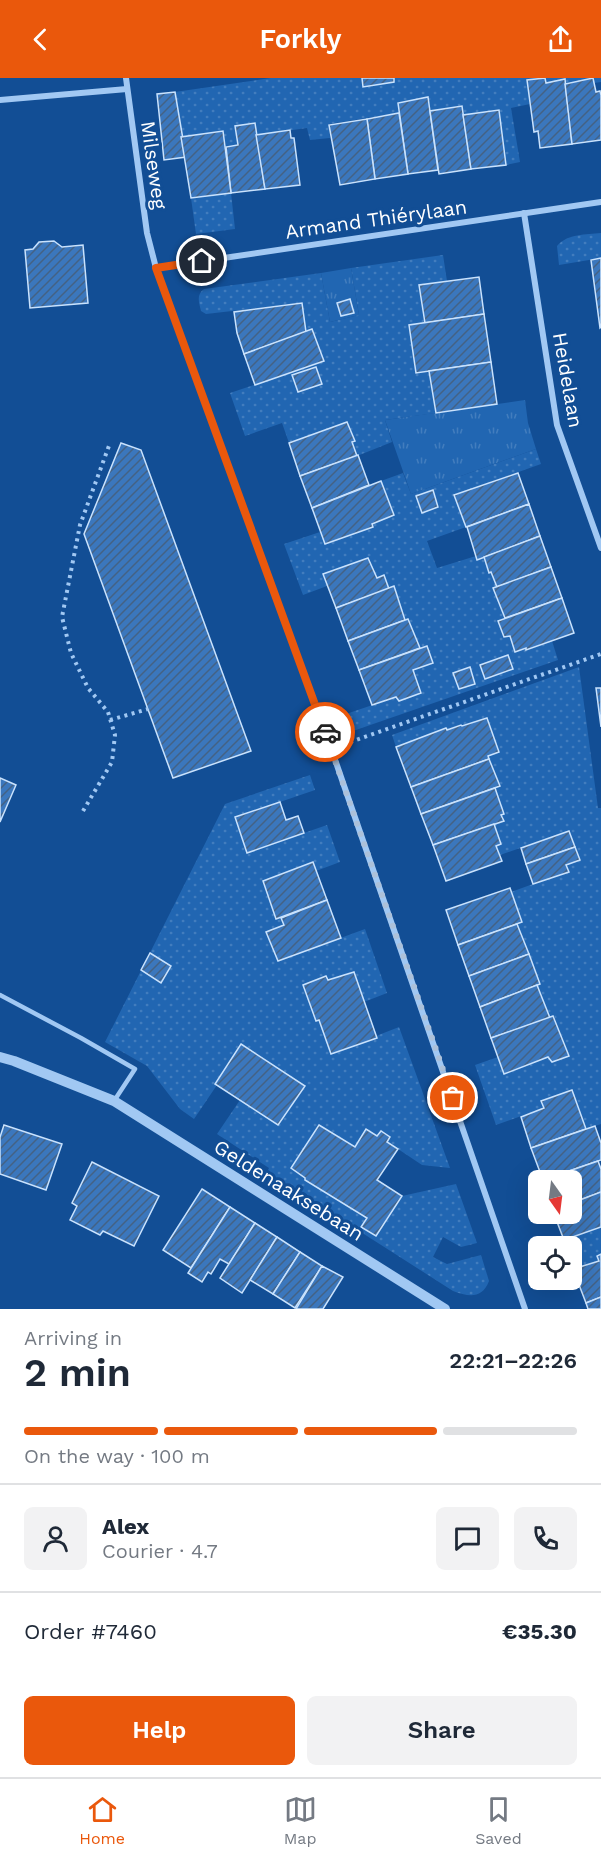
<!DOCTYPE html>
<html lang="en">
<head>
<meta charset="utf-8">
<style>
  :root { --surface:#fff; --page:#f2f2f3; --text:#1f2937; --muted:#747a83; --line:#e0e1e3; --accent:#ea580c }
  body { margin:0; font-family:"Work Sans",sans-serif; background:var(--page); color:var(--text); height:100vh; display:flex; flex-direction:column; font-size:22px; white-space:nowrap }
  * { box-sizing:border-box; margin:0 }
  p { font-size:20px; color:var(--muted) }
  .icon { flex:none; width:33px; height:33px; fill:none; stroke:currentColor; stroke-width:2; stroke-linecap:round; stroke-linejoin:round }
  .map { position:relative; height:1231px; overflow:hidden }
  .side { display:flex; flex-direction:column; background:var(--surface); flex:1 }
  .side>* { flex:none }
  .needle { width:39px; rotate:166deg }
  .controls { position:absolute; left:528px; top:1092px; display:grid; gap:12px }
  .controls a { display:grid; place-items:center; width:54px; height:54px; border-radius:9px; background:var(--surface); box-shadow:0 6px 24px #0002; font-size:30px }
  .pin { position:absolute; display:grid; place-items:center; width:51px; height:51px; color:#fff; margin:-26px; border:3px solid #fff; border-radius:50%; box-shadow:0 2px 6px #0007 }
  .courier { position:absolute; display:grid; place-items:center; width:60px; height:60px; margin:-30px; border:4px solid #ea580c; border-radius:50%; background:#fff; color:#222; box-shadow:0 2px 8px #0007 }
  .summary em { font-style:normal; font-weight:600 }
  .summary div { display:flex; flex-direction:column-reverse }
  .summary { display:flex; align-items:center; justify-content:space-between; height:102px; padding:0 24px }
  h1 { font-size:39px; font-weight:600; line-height:45px }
  .bar { display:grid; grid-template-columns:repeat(4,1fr); gap:9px 6px; align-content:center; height:72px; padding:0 24px }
  .bar i { height:8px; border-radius:4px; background:var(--line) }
  .bar .active { background:var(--accent) }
  .bar p { grid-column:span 4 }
  .line { display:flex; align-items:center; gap:15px; padding:0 24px; border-top:2px solid var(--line) }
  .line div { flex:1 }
  .round { display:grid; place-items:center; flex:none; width:63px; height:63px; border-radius:9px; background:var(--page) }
  .button { display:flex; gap:12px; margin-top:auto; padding:12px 24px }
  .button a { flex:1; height:69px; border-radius:9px; background:var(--accent); color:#fff; font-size:24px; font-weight:600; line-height:69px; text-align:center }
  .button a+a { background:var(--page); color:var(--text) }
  header { display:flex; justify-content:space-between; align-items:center; height:78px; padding:0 24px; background:var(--accent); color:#fff; font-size:27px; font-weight:600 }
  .tabs { display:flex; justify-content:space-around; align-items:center; height:84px; border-top:2px solid var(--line); background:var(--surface); font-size:16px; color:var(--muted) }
  .tabs a { display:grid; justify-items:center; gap:3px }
  .tabs .active { color:var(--accent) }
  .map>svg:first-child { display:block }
  .grass { fill:url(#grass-tufts) }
  .garden { fill:url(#garden-dots) }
  .building { fill:url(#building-hatch); stroke:#c9e2fd; stroke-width:1.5 }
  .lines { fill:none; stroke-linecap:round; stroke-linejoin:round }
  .path { stroke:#a1c8f3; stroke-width:4; stroke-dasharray:3 4.5; stroke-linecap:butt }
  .service { stroke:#a1c8f3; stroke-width:4.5 }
  .minor { stroke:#a1c8f3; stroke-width:6 }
  .tertiary { stroke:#a1c8f3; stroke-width:10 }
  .done { stroke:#acc1da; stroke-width:6; stroke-dasharray:0 10.8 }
  .route { stroke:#ea580c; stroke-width:8 }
  .labels { text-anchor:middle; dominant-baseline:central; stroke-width:6; stroke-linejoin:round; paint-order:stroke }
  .street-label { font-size:20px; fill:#fff; stroke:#124e95 }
</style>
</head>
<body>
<header><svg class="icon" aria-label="back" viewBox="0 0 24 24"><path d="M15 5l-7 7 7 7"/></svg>Forkly<svg class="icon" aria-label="share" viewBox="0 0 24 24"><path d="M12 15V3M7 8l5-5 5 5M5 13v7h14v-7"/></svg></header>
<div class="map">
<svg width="601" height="1231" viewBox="0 0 601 1231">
  <defs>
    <pattern id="grass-tufts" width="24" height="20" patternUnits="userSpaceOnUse" patternTransform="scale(1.5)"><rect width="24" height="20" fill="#2166b2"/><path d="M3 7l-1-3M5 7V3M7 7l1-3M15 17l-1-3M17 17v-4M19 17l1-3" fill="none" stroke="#427dbe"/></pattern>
    <pattern id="garden-dots" width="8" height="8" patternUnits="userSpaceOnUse" patternTransform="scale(1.5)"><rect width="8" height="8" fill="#2166b2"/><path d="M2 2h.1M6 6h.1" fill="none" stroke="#427dbe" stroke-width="1.8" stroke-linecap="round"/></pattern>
    <pattern id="building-hatch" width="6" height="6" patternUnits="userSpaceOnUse" patternTransform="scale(1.5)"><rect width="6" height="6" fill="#3b77bd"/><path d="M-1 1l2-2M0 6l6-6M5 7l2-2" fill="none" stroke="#446284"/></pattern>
  </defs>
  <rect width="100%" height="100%" fill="#124e95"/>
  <g class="grass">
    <polygon points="351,190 359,237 330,244 321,195"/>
    <polygon points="525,322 528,345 536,371 411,416 385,342"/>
  </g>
  <g class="garden">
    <polygon points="271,0 601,0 601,4 594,5 593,1 565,6 565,1 546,5 545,0 527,2 530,26 511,30 520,84 506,87 498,32 463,37 462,28 430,33 427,19 398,25 399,35 329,46 330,60 310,62 307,50 256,57 255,45 235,48 238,67 226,69 223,53 181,59 175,14"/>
    <polygon points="231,115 235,151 196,156 191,120"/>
    <path d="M601,155V180L559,187L557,168C568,155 586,157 601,155Z"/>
    <path d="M443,177L447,203L420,207L425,245L409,247L416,294L429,293L436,335L385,342L392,364L357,378L352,364L355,362L347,344L289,365L282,345L245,358L230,315L324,283L306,254L302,225L206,236L201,233C199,224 196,217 204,211L321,195L330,244L359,237L351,190Z"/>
    <polygon points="536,371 541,386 454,417 466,449 427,463 437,490 476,478 478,482 484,479 489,494 491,494 497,509 493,510 505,540 498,543 510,558 515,573 526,570 527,572 552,563 558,582 353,653 346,636 396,619 399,623 421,615 413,592 433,585 427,568 420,570 408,541 405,542 394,509 389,511 384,497 377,500 323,496 327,508 303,517 284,466 320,454 325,466 372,449 372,446 393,437 381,403 403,395 411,416"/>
    <polygon points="579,589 598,730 601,730 601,1046 586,1051 544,1030 496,1047 475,987 498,979 505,995 548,979 552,984 569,977 554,938 550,940 537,907 540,906 517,846 522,844 511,814 569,793 566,787 580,782 569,753 500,777 496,768 501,766 494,746 503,743 501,737 504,736 495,710 500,708 488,678 499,674 460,647 396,669 392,657"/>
    <path d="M310,697L315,712L280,724L286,742L298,738L304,755L327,747L340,784L316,793L313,785L263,803L276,841L281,840L284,847L266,854L278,883L365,851L387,915L364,924L376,958L399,949L450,1090L422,1087L398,1071L377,1102L402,1118L456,1106L477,1165L461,1169L443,1159L433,1179L447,1186L481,1177L489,1203C482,1221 469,1219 453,1213L267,1094L269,1090L217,1056L240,1022L217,1007L194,1041L180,1031L147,988L105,964L225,726Z"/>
    <polygon points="601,1149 601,1176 597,1178 599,1183 574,1191 574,1194 572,1195 572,1168 539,1168 563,1159 564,1162"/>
  </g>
  <g class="building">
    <polygon points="362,0 394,0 394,4 363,9"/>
    <polygon points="545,0 546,5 565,1 572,66 540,70 538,53 534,54 527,2"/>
    <polygon points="593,0 596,14 600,13 601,17 601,62 572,66 565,6"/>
    <polygon points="175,14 186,79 164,82 157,16"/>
    <polygon points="428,19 438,92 408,96 398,25"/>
    <polygon points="462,28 471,91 439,96 430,33"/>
    <polygon points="499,32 506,87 471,91 463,37"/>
    <polygon points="399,35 408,96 375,101 367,41"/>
    <polygon points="367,41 375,101 340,107 329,47"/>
    <polygon points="255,45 265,111 231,115 226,69 238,67 235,48"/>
    <polygon points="290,52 291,60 294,60 300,107 265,111 256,57"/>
    <polygon points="223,53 231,115 191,120 181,59"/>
    <polygon points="54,163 62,169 83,167 88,225 30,230 25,172 33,171 39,164"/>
    <polygon points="601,180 601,249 600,250 591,182"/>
    <polygon points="479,199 484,236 425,245 419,207"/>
    <polygon points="350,221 354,235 341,238 337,225"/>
    <polygon points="302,225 306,254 244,276 237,255 234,234"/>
    <polygon points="484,236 491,284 416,295 409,247"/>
    <polygon points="312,251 324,283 255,307 244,276"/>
    <polygon points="491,284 497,326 436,335 429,293"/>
    <polygon points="316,289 322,306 298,314 292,297"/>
    <polygon points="347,344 355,363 352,364 357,378 300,398 289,365"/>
    <polygon points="121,365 141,372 251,673 173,700 84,456"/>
    <polygon points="358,377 369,407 312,430 300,398"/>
    <polygon points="518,395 529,426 466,449 454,417"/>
    <polygon points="381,403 394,437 372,446 373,449 325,466 312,430"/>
    <polygon points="433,412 438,429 422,435 416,418"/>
    <polygon points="529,426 540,458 477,482 467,449"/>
    <polygon points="540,458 551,489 497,509 491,494 489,495 484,479"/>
    <polygon points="368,480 377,500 384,497 389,511 336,530 323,496"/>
    <polygon points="551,489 562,520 505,540 493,510"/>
    <polygon points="394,508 405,542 348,563 336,530"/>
    <polygon points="562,520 574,555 526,572 526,570 515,574 510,558 504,559 498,543"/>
    <polygon points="408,541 420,570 359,592 348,563"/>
    <polygon points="427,568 433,585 413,592 421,615 399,623 396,619 372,627 359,592"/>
    <polygon points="508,577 513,591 485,601 480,587"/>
    <polygon points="470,589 475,606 459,611 453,595"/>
    <polygon points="596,610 601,610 601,649"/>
    <polygon points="487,640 499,674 488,678 489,681 411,709 396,669 446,650 447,652 461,647 462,648"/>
    <polygon points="489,681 500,708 421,736 411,709"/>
    <polygon points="0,700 16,707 0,744"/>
    <polygon points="495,710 504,736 501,737 504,743 433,767 421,736"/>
    <polygon points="280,724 286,742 298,738 304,755 247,775 235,739"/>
    <polygon points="494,746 501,766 496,768 502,783 446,803 433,767"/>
    <polygon points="569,753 575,769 526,786 521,770"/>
    <polygon points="575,769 580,782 566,787 569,794 533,806 526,786"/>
    <polygon points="313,784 327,822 276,841 263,803"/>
    <polygon points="510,810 522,844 458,867 446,832"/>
    <polygon points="327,822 341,860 278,883 266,854 284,847 281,840"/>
    <polygon points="517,846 529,876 469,898 458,867"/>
    <polygon points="150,875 171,888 161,905 141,892"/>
    <polygon points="529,876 540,906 480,929 469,898"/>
    <polygon points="354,894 377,960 331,976 319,942 316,943 303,907 326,898 328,902"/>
    <polygon points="537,907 550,940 491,960 480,929"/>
    <polygon points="553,938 569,978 552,984 548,979 504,996 491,960"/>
    <polygon points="241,966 305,1008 278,1047 215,1006"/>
    <polygon points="572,1012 586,1051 531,1070 521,1039 544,1030 541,1023"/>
    <polygon points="4,1047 62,1066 46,1112 0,1096 0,1059"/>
    <polygon points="319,1047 355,1069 366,1051 377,1058 381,1053 390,1059 387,1064 398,1071 377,1102 402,1118 376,1158 361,1149 367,1140 305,1102 305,1100 291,1090"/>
    <polygon points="595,1048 601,1065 601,1082 543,1102 531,1070"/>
    <polygon points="598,1083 601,1091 601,1114 572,1125 572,1102 543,1102"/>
    <polygon points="92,1084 159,1118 134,1168 103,1153 100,1157 70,1142 77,1128 72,1125"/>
    <polygon points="202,1111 230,1129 191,1190 163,1172"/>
    <polygon points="601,1114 601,1149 564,1162 554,1136 572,1136 572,1125"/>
    <polygon points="230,1129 255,1145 229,1186 220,1181 211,1196 208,1194 202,1204 188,1195"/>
    <polygon points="255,1145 277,1159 242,1215 220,1200"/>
    <polygon points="277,1159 300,1174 273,1216 250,1202"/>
    <polygon points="300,1174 322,1188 295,1230 273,1216"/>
    <polygon points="601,1176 601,1219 586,1225 573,1191 599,1183 597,1178"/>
    <polygon points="322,1188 343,1199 323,1231 296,1231"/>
    <polygon points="601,1219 601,1231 588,1231 586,1225"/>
  </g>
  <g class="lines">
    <g class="path">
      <polyline points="110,642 148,631"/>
      <polyline points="350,664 601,576"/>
      <polyline points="83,733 112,684 115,657 108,634 88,610 71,575 62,539 80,447 110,365"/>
    </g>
    <polyline class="service" points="0,917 81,960 135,991 114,1023"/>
    <g class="minor">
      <polyline points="126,0 147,155 156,190 331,670 525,1231"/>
      <polyline points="0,22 127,11"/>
      <polyline points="524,135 557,347 601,470"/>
      <polyline points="156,190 601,124"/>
    </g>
    <polyline class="tertiary" points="0,979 14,983 114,1023 445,1231"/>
  </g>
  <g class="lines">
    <polyline class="done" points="325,654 453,1020"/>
    <polyline class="route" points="202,183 156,190 325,654"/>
  </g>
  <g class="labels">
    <g class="street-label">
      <text transform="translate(154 87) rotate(82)">Milseweg</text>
      <text transform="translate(376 141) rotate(-8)">Armand Thiérylaan</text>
      <text transform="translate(568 302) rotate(80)">Heidelaan</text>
      <text transform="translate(289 1112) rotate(32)">Geldenaaksebaan</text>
    </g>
  </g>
</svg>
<div class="controls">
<a><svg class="needle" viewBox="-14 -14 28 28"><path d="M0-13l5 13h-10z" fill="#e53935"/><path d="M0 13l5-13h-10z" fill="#747a83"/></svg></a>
<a><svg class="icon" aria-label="locate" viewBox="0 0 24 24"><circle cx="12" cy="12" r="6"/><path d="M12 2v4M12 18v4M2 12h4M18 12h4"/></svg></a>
</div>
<div class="pin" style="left:453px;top:1020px;background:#ea580c"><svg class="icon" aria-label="bag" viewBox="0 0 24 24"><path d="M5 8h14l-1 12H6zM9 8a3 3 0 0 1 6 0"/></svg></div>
<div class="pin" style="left:202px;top:183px;background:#1f2937"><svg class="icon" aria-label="home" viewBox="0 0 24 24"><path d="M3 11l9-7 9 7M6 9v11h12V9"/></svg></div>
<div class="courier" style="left:325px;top:654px"><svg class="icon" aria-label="car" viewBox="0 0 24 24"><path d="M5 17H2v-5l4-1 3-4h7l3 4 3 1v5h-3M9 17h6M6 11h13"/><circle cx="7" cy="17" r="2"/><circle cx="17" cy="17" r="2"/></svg></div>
</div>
<section class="side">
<div class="summary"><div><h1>2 min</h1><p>Arriving in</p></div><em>22:21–22:26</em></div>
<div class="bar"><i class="active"></i><i class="active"></i><i class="active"></i><i></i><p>On the way · 100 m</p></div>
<div class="line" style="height:108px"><a class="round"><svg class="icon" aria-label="person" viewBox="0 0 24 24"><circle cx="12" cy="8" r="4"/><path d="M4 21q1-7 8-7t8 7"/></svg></a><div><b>Alex</b><p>Courier · 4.7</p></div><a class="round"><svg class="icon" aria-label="chat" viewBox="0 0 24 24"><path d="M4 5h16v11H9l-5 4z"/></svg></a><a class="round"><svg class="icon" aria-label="phone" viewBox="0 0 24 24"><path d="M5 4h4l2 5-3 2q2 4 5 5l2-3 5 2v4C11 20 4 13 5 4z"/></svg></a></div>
<div class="line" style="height:78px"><div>Order #7460</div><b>€35.30</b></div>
<div class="button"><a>Help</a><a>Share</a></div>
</section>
<nav class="tabs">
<a class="active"><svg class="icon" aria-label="home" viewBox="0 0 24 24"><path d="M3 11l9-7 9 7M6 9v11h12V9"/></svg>Home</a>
<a><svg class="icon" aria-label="map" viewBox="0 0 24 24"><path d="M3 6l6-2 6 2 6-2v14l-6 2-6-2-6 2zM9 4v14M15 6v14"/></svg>Map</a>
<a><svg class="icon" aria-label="saved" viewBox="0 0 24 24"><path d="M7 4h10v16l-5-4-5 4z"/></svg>Saved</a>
</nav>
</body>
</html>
